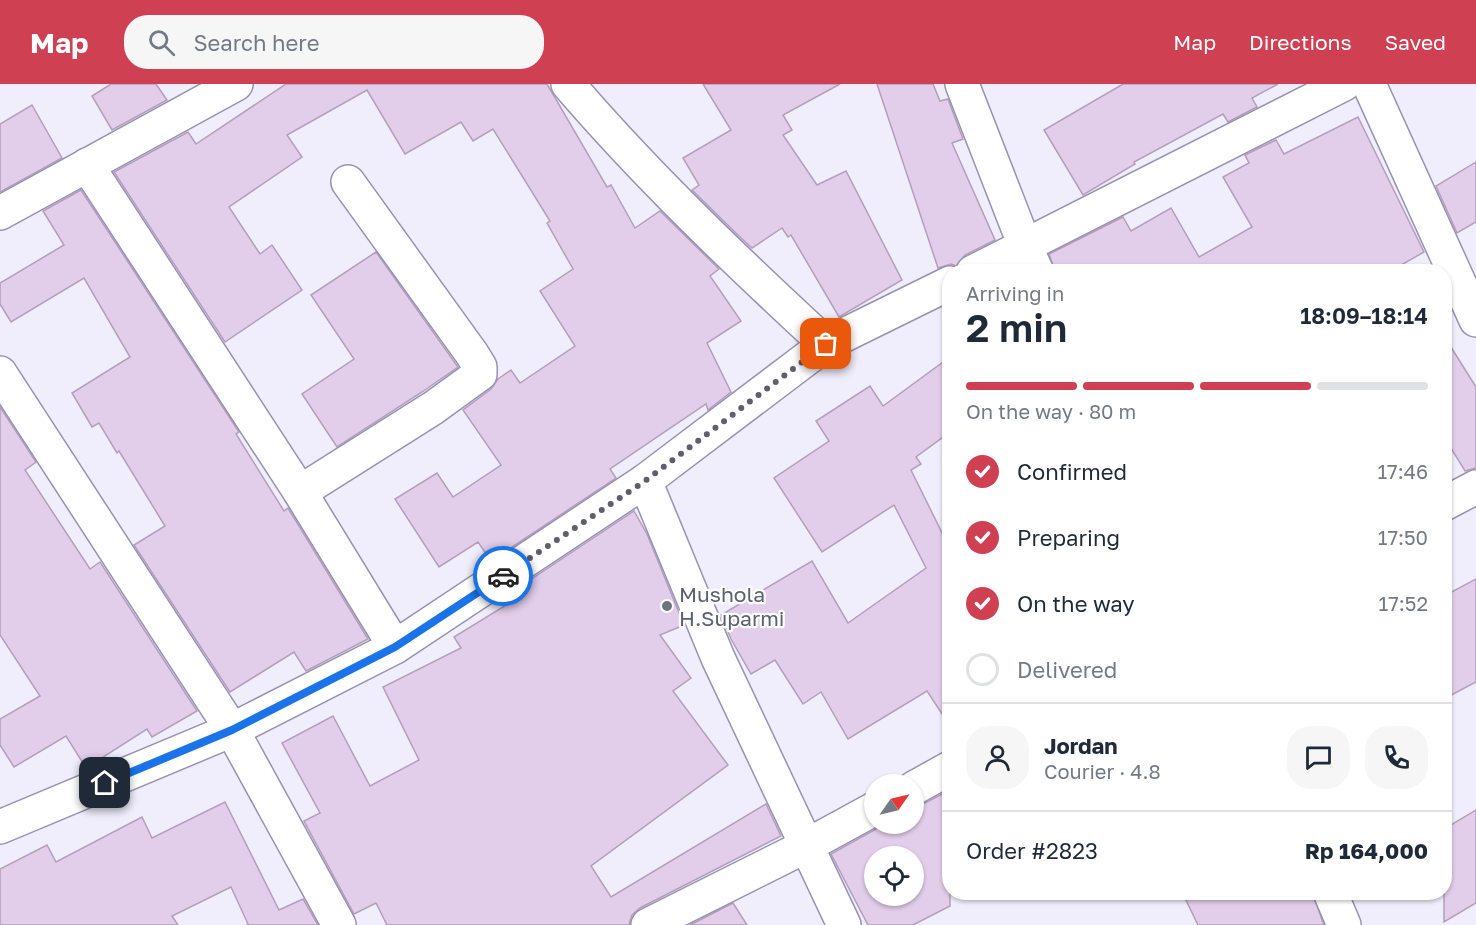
<!DOCTYPE html>
<html lang="en">
<head>
<meta charset="utf-8">
<style>
  :root { --surface:#fff; --page:#f6f6f7; --text:#1f2937; --muted:#747a83; --line:#e0e1e3; --accent:#d04053 }
  body { margin:0; font-family:"Golos Text",sans-serif; background:var(--page); color:var(--text); height:100vh; display:flex; flex-direction:column; font-size:22px; white-space:nowrap }
  * { box-sizing:border-box; margin:0 }
  p { font-size:20px; color:var(--muted) }
  .icon { flex:none; width:33px; height:33px; fill:none; stroke:currentColor; stroke-width:2; stroke-linecap:round; stroke-linejoin:round }
  .map { position:relative; flex:1; overflow:hidden }
  .details { position:absolute; left:942px; top:180px; width:510px; height:636px; display:flex; flex-direction:column; background:var(--surface); border-radius:24px; box-shadow:0 2px 4px #0004 }
  .details>* { flex:none }
  .needle { width:39px; rotate:56deg }
  .buttons { position:absolute; left:864px; top:690px; display:grid; gap:12px }
  .buttons a { display:grid; place-items:center; width:60px; height:60px; border-radius:50%; background:var(--surface); box-shadow:0 2px 4px #0004; font-size:30px }
  .pin { position:absolute; display:grid; place-items:center; width:51px; height:51px; color:#fff; margin:-26px; border-radius:12px; box-shadow:0 3px 9px #0006 }
  .courier { position:absolute; display:grid; place-items:center; width:60px; height:60px; margin:-30px; border:4px solid #1a73e8; border-radius:50%; background:#fff; color:#222; box-shadow:0 2px 8px #0007 }
  .head em { font-style:normal; font-weight:600 }
  .head div { display:flex; flex-direction:column-reverse }
  .head { display:flex; align-items:center; justify-content:space-between; height:102px; padding:0 24px }
  h1 { font-size:39px; font-weight:600; line-height:45px }
  .bar { display:grid; grid-template-columns:repeat(4,1fr); gap:9px 6px; align-content:center; height:72px; padding:0 24px }
  .bar i { height:8px; border-radius:4px; background:var(--line) }
  .bar .on { background:var(--accent) }
  .bar p { grid-column:span 4 }
  .line { display:flex; align-items:center; gap:15px; padding:0 24px; border-top:2px solid var(--line) }
  .line div { flex:1 }
  .round { display:grid; place-items:center; flex:none; width:63px; height:63px; border-radius:24px; background:var(--page) }
  ol { padding:0 24px; list-style:none }
  li { display:flex; align-items:center; gap:18px; height:66px }
  li p { margin-inline-start:auto }
  li .icon { padding:6px; border-radius:50%; background:var(--accent); color:#fff; stroke-width:4 }
  li:last-child { color:var(--muted) }
  li i { width:33px; height:33px; border:3px solid var(--line); border-radius:50% }
  header { display:flex; align-items:center; gap:36px; box-sizing:border-box; height:84px; padding:0 30px; background:var(--accent); color:#fff }
  header strong { font-size:28px }
  nav { display:flex; gap:33px; margin-inline-start:auto; font-size:21px }
  .search { width:420px; height:54px; background:var(--page); display:flex; align-items:center; gap:15px; box-sizing:border-box; padding:0 21px; border-radius:24px; color:var(--muted); font-size:22px }
  .map>svg:first-child { display:block }
  .building { fill:#e2cdea; stroke:#b39ebb; stroke-width:1.5; fill-rule:evenodd }
  .lines { fill:none; stroke-linecap:round; stroke-linejoin:round }
  .minor-casing { stroke:#9792b3; stroke-width:36 }
  .minor { stroke:#fff; stroke-width:33 }
  .done { stroke:#605e6a; stroke-width:6; stroke-dasharray:0 10.8 }
  .route { stroke:#1a73e8; stroke-width:8 }
  .worship-dot { fill:#6b7280; stroke:#fdfdfd; stroke-width:2 }
  .labels { text-anchor:middle; dominant-baseline:central; stroke-width:4.5; stroke-linejoin:round; paint-order:stroke }
  .worship-label { font-size:21px; fill:#5b616d; stroke:#fdfdfd; text-anchor:start }
</style>
</head>
<body>
<header>
<strong>Map</strong>
<div class="search"><svg class="icon" aria-label="search" viewBox="0 0 24 24"><circle cx="10" cy="10" r="6"/><path d="M15 15l6 6"/></svg>Search here</div>
<nav><a>Map</a><a>Directions</a><a>Saved</a></nav>
</header>
<div class="map">
<svg width="1476" height="841" viewBox="0 0 1476 841">
  <rect width="100%" height="100%" fill="#f0eefc"/>
  <g class="building">
    <polygon points="111,0 156,0 167,16 112,46 92,12"/>
    <polygon points="286,0 547,0 607,103 611,101 635,144 660,127 719,185 710,192 741,237 707,259 731,308 708,326 706,320 610,385 616,394 491,477 478,458 439,483 395,415 437,389 453,413 501,381 463,326 491,305 498,295 511,286 520,299 575,262 540,207 573,185 547,139 550,137 493,45 473,57 461,38 405,70 367,6 287,51 302,73 229,123 260,170 272,161 302,206 225,258 114,88 188,48 196,60"/>
    <polygon points="703,0 840,0 783,31 792,46 783,51 817,101 846,87 902,196 839,233 791,151 788,153 782,144 752,164 739,152 692,106 699,101 683,74 731,46"/>
    <polygon points="877,0 933,0 940,17 948,15 963,55 952,59 995,156 965,171 956,182 951,180 938,184"/>
    <polygon points="1123,0 1278,0 1252,14 1257,23 1228,38 1223,30 1134,78 1135,80 1083,111 1044,46"/>
    <polygon points="32,21 62,74 0,108 0,40"/>
    <polygon points="1358,33 1424,168 1389,188 1055,188 1049,170 1123,133 1131,147 1171,124 1199,173 1252,143 1223,93 1249,79 1245,71 1276,56 1284,70"/>
    <polygon points="1476,78 1476,138 1457,149 1436,102"/>
    <polygon points="81,106 239,348 236,350 284,427 288,424 368,555 306,587 294,568 230,608 134,461 165,442 119,367 117,369 99,339 92,343 72,309 130,273 84,194 11,238 0,220 0,199 64,161 43,127"/>
    <polygon points="376,168 458,283 422,308 337,363 302,310 354,275 311,211"/>
    <polygon points="1444,252 1476,303 1476,384 1465,387 1444,353"/>
    <polygon points="950,273 950,348 916,373 921,380 911,386 950,465 950,642 927,607 848,655 821,608 803,620 775,576 751,590 731,555 721,531 812,477 848,539 926,484 894,421 822,468 774,394 829,357 816,337 870,302 883,322"/>
    <polygon points="0,323 36,378 25,386 90,485 100,478 197,627 152,653 147,645 86,684 66,652 14,683 0,661 0,635 40,612 0,551"/>
    <polygon points="634,427 647,450 684,541 660,551 691,594 673,607 728,681 591,782 611,813 766,720 781,752 640,824 632,831 629,841 387,841 376,819 354,830 304,737 320,729 282,659 333,632 370,702 419,676 383,603 461,564 454,553 516,515 512,508"/>
    <polygon points="1476,495 1476,598 1444,615 1444,512"/>
    <path d="M950,706V822L913,841H868L831,770L885,740H914V723L923,720ZM874,772H914V812H874Z"/>
    <polygon points="225,718 279,826 303,815 318,841 247,841 248,840 231,803 172,832 178,841 0,841 0,785 47,761 56,778 142,733 152,754"/>
    <polygon points="1476,726 1476,819 1444,838 1444,745"/>
    <polygon points="1182,808 1312,808 1324,841 1198,841"/>
    <polygon points="733,819 747,841 690,841"/>
  </g>
  <g class="lines">
    <g class="minor-casing">
      <g id="minor">
        <path d="M568,0C647,92 736,177 826,260"/>
        <polyline points="962,0 1025,162 1037,188"/>
        <polyline points="1369,0 1476,236"/>
        <polyline points="87,81 300,408 395,563"/>
        <polyline points="0,129 236,0"/>
        <polyline points="973,188 1344,0"/>
        <polyline points="0,289 232,646 339,841"/>
        <polyline points="645,397 718,574 844,841"/>
        <polyline points="300,408 433,324 480,290 480,283 472,270 348,98"/>
        <polyline points="1444,420 1476,403"/>
        <polyline points="914,704 950,684"/>
        <polyline points="0,743 232,646 395,563 645,397 826,260 950,199"/>
        <polyline points="1330,808 1344,841"/>
        <polyline points="648,841 808,761 874,725"/>
      </g>
    </g>
    <use href="#minor" class="minor"/>
  </g>
  <g class="lines">
    <polyline class="done" points="503,492 645,397 826,260"/>
    <polyline class="route" points="105,699 232,646 395,563 503,492"/>
  </g>
  <circle class="worship-dot" cx="667" cy="522" r="6"/>
  <g class="labels">
    <g class="worship-label">
      <text x="679" y="510">Mushola<tspan x="679" dy="24">H.Suparmi</tspan></text>
    </g>
  </g>
</svg>
<div class="buttons">
<a><svg class="needle" viewBox="-14 -14 28 28"><path d="M0-13l5 13h-10z" fill="#e53935"/><path d="M0 13l5-13h-10z" fill="#747a83"/></svg></a>
<a><svg class="icon" aria-label="locate" viewBox="0 0 24 24"><circle cx="12" cy="12" r="6"/><path d="M12 2v4M12 18v4M2 12h4M18 12h4"/></svg></a>
</div>
<div class="pin" style="left:826px;top:260px;background:#ea580c"><svg class="icon" aria-label="bag" viewBox="0 0 24 24"><path d="M5 8h14l-1 12H6zM9 8a3 3 0 0 1 6 0"/></svg></div>
<div class="pin" style="left:105px;top:699px;background:#1f2937"><svg class="icon" aria-label="home" viewBox="0 0 24 24"><path d="M3 11l9-7 9 7M6 9v11h12V9"/></svg></div>
<div class="courier" style="left:503px;top:492px"><svg class="icon" aria-label="car" viewBox="0 0 24 24"><path d="M5 17H2v-5l4-1 3-4h7l3 4 3 1v5h-3M9 17h6M6 11h13"/><circle cx="7" cy="17" r="2"/><circle cx="17" cy="17" r="2"/></svg></div>
<section class="details">
<div class="head"><div><h1>2 min</h1><p>Arriving in</p></div><em>18:09–18:14</em></div>
<div class="bar"><i class="on"></i><i class="on"></i><i class="on"></i><i></i><p>On the way · 80 m</p></div>
<ol>
<li><svg class="icon" aria-label="check" viewBox="0 0 24 24"><path d="M5 12l5 5 9-10"/></svg>Confirmed<p>17:46</p></li>
<li><svg class="icon" aria-label="check" viewBox="0 0 24 24"><path d="M5 12l5 5 9-10"/></svg>Preparing<p>17:50</p></li>
<li><svg class="icon" aria-label="check" viewBox="0 0 24 24"><path d="M5 12l5 5 9-10"/></svg>On the way<p>17:52</p></li>
<li><i></i>Delivered</li>
</ol>
<div class="line" style="height:108px"><a class="round"><svg class="icon" aria-label="person" viewBox="0 0 24 24"><circle cx="12" cy="8" r="4"/><path d="M4 21q1-7 8-7t8 7"/></svg></a><div><b>Jordan</b><p>Courier · 4.8</p></div><a class="round"><svg class="icon" aria-label="chat" viewBox="0 0 24 24"><path d="M4 5h16v11H9l-5 4z"/></svg></a><a class="round"><svg class="icon" aria-label="phone" viewBox="0 0 24 24"><path d="M5 4h4l2 5-3 2q2 4 5 5l2-3 5 2v4C11 20 4 13 5 4z"/></svg></a></div>
<div class="line" style="height:78px"><div>Order #2823</div><b>Rp 164,000</b></div>
</section>
</div>
</body>
</html>
